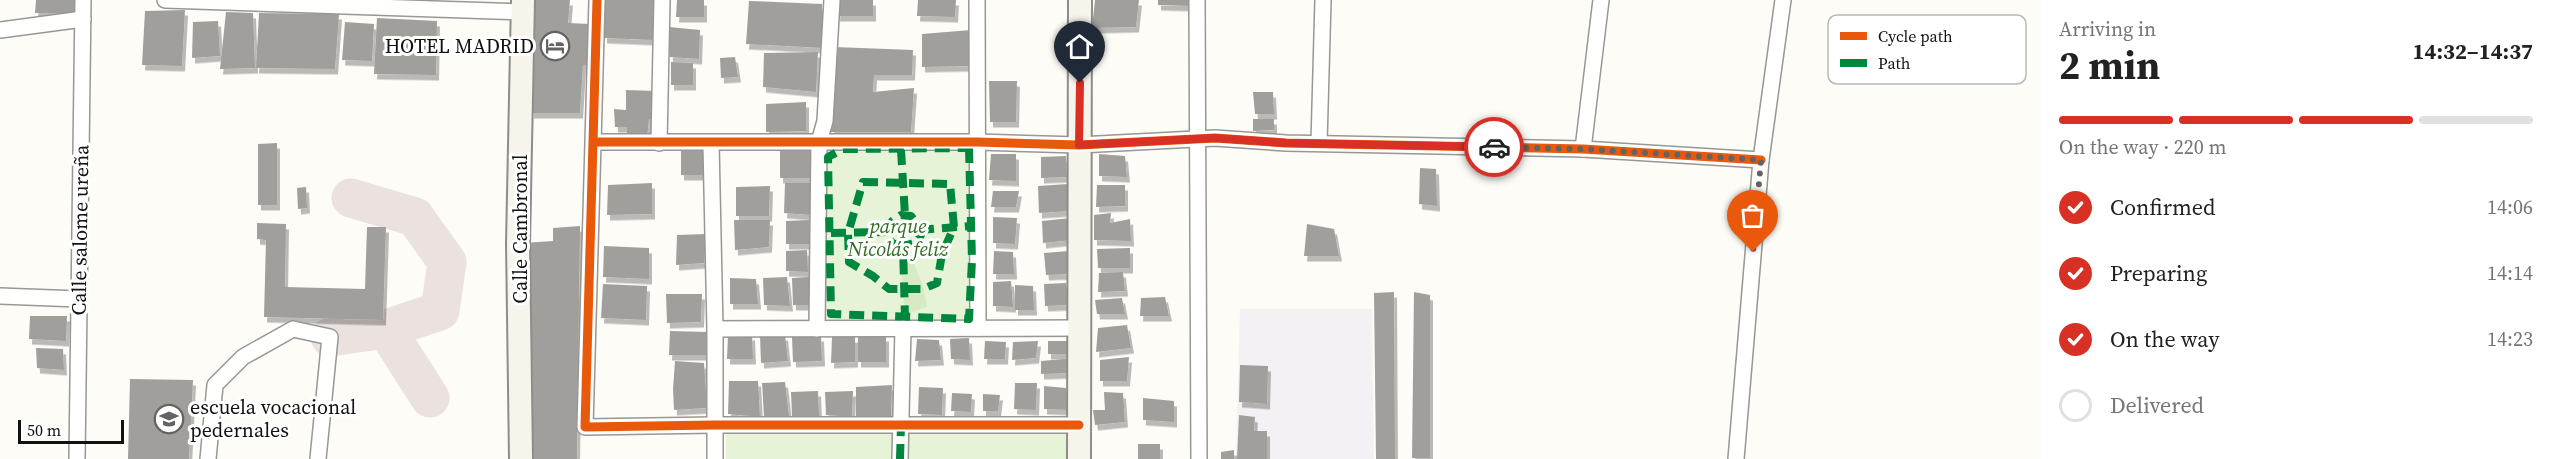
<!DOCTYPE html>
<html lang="en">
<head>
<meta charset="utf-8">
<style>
  :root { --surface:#fff; --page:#f6f6f6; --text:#222; --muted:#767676; --line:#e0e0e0; --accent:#d93025 }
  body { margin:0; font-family:"Source Serif 4",serif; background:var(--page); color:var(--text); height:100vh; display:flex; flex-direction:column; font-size:22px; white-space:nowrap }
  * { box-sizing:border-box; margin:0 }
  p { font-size:20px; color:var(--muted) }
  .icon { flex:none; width:33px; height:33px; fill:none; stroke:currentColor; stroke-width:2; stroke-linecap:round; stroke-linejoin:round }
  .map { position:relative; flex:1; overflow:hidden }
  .panel { display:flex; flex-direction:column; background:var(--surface); width:510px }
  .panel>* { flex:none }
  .scale { position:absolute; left:18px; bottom:15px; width:106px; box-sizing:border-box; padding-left:6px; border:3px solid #111; border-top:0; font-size:16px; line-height:21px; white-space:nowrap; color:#111; -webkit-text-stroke:4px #fff; paint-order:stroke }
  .pin { position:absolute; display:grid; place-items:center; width:51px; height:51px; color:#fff; margin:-62px -26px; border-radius:50% 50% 50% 0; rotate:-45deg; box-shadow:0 0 6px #0007 }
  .pin .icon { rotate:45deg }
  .courier { position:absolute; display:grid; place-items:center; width:60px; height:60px; margin:-30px; border:4px solid #d93025; border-radius:50%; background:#fff; color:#222; box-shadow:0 2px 8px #0007 }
  .overview em { font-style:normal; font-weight:700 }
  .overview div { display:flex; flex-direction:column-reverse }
  .overview { display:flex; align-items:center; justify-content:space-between; height:102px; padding:0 18px }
  h1 { font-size:39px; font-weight:700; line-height:45px }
  .bar { display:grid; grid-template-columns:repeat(4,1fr); gap:9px 6px; align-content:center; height:72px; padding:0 18px }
  .bar i { height:8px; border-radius:4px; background:var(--line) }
  .bar .current { background:var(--accent) }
  .bar p { grid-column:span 4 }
  ol { padding:0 18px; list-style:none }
  li { display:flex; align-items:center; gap:18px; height:66px }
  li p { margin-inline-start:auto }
  li .icon { padding:6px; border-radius:50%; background:var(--accent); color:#fff; stroke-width:4 }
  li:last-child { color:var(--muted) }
  li i { width:33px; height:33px; border:3px solid var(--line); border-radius:50% }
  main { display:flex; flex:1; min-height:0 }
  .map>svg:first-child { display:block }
  .industrial { fill:#f5f0f3 }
  .green { fill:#e7f3d7 }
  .forest { fill:#d8eac5 }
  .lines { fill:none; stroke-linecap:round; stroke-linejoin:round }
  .taxiway { stroke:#ebe1df; stroke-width:39 }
  .building { fill:#a19f9c; filter:url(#shadow) }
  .street-casing { stroke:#979795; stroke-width:18 }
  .secondary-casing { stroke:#8e8d8b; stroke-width:26 }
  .street { stroke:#fffffe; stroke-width:15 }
  .secondary { stroke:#f6f4eb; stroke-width:22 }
  .quiet { stroke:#00873e; stroke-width:8; stroke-dasharray:15 8; stroke-linecap:butt }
  .cycleway-casing { stroke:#fff; stroke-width:13 }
  .cycleway { stroke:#e8590c; stroke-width:9 }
  .done { stroke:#646362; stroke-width:6; stroke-dasharray:0 10.8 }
  .route { stroke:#d93025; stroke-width:8 }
  .labels { text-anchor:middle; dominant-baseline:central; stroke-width:6; stroke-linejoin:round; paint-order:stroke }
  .poi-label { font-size:20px; fill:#111; stroke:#fff; text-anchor:end }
  .park-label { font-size:20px; font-style:italic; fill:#2f6b1f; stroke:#fff }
  .street-label { font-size:20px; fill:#111; stroke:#fff }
  .key { fill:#fff; stroke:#b8b8b8; stroke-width:1.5 }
  .key-label { font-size:16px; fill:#111 }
</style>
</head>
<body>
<main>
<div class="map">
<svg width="2041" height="459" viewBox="0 0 2041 459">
  <defs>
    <filter id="shadow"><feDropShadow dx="3" dy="5.5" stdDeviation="0" flood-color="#0004"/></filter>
  </defs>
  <rect width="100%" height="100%" fill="#fdfcf7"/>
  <polygon class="industrial" points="1240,309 1372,309 1374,459 1236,459"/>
  <g class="green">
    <polygon points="829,142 977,142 968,328 817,329"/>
    <polygon points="1066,432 1066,459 726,459 726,433"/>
  </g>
  <polygon class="forest" points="909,251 923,286 927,307 912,312 904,305 900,258"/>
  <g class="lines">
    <g class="taxiway">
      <polyline points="386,329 430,398"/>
      <polyline points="330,337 386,329 440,311 447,262 415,217 351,198"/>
    </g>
  </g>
  <g class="building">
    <polygon points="36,0 76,0 75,13 35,13"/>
    <polygon points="532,0 570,0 568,23 590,24 589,65 583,65 580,113 531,113"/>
    <polygon points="605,0 653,0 654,40 604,38"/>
    <polygon points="677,0 704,0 704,17 676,17"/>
    <polygon points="838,0 873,0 873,16 837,16"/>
    <polygon points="918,0 956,0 955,17 917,16"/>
    <polygon points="1095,0 1139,0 1136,27 1092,28"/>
    <polygon points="1158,0 1191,0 1191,6 1158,5"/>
    <polygon points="749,1 822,4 823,48 746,44"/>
    <polygon points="185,10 182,66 142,65 145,11"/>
    <polygon points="226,12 253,13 255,68 220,69"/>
    <polygon points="259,13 339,14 335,69 256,68"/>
    <polygon points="377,18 437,21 436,75 374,74"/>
    <polygon points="218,21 220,56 192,58 193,22"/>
    <polygon points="345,22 374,24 372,61 342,60"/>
    <polygon points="669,27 700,30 699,59 670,57"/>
    <polygon points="971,30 970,66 922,67 922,34"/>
    <polygon points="834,47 913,50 912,75 874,75 873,92 914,88 911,132 831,132"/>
    <polygon points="818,52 816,92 763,87 764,53"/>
    <polygon points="735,57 738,77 721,78 720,58"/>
    <polygon points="671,62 693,63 693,85 671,85"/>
    <polygon points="989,81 1017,81 1016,122 990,122"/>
    <polygon points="626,90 655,91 653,119 649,119 647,138 627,136 627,127 615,127 614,109 626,110"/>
    <polygon points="1253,92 1273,92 1274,114 1255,114"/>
    <polygon points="806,102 806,131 766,132 766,104"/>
    <polygon points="1253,119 1274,119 1274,130 1253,131"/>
    <polygon points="277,143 277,205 258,205 258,144"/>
    <polygon points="681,148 708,148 707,175 681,175"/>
    <polygon points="815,150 814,178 780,178 780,151"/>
    <polygon points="991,154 1016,154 1016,181 989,180"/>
    <polygon points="1099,154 1125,156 1127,177 1099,176"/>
    <polygon points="1066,156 1067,177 1041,178 1041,157"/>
    <polygon points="1420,168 1436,169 1437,206 1419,204"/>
    <polygon points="652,183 652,214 607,215 608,185"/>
    <polygon points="785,183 812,183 811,215 784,213"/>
    <polygon points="1068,184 1071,211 1039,213 1038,186"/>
    <polygon points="1097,185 1125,185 1125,206 1096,207"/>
    <polygon points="770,186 769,216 736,216 736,187"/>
    <polygon points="306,187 307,208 298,209 297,188"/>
    <polygon points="993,191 1019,191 1016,207 991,207"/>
    <polygon points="1111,213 1110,223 1130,219 1131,241 1094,240 1094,215"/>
    <polygon points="993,217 1017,218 1015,244 993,243"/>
    <polygon points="1071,218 1072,240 1043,243 1042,221"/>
    <polygon points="734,220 770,220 769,247 735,250"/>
    <polygon points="809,220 809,244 786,244 786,221"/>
    <polygon points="257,223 286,224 285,287 365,289 367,227 386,227 383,320 264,317 266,240 257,239"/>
    <polygon points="1307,224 1334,229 1339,256 1304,256"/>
    <polygon points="580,226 577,459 528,459 523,243 553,241 553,228"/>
    <polygon points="706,234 704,263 676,265 677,235"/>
    <polygon points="604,246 649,248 649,279 603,277"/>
    <polygon points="1130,248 1130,268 1098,268 1097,249"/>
    <polygon points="807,250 808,272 786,271 786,251"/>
    <polygon points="994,251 1013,252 1014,274 993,274"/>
    <polygon points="1069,251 1071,274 1046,275 1044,253"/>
    <polygon points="1123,272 1125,291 1098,292 1099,273"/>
    <polygon points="787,277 790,306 764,305 763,278"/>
    <polygon points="809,277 810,305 793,305 792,278"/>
    <polygon points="730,278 756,279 758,304 730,304"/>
    <polygon points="1011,281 1013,307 993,306 993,282"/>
    <polygon points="1066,283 1069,305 1045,306 1044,284"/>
    <polygon points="603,284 647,286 646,320 601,318"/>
    <polygon points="1015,285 1033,286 1034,310 1015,310"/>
    <polygon points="1394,292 1395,459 1376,459 1374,293"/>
    <polygon points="1414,292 1430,295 1430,458 1412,458"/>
    <polygon points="666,294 702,294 701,322 667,323"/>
    <polygon points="1165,297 1169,316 1140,316 1141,298"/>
    <polygon points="1122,298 1125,314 1097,314 1095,300"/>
    <polygon points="30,316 67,316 66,341 29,339"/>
    <polygon points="1127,325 1131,348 1096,352 1098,328"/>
    <polygon points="670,331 708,332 706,355 669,355"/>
    <polygon points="728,335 752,335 753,359 727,359"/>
    <polygon points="785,335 788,361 761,363 760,336"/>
    <polygon points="821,336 822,361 793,362 792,337"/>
    <polygon points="886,336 886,362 858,362 858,337"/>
    <polygon points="832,337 855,337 855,362 831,363"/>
    <polygon points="969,338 970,360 951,359 950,339"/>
    <polygon points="917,339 939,340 941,360 915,361"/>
    <polygon points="985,341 1006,342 1005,359 984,359"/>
    <polygon points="1038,341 1036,358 1012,360 1013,342"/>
    <rect x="1048" y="341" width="21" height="13"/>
    <polygon points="36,348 63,349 64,370 37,368"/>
    <polygon points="1129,357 1127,381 1100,381 1100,360"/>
    <polygon points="1075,358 1073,373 1041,374 1041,361"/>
    <polygon points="675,361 704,363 707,408 674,410 673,389"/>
    <polygon points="1240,365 1268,366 1267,404 1239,402"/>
    <polygon points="130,379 193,380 189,459 128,459"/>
    <polygon points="729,381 758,381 760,417 728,414"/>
    <polygon points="785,382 789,416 764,416 762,383"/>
    <polygon points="1015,383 1037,383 1036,410 1014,409"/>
    <polygon points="892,385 891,417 856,418 856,387"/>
    <polygon points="1044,386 1066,388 1068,410 1044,409"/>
    <polygon points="919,387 943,388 942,415 918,414"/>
    <polygon points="818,391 819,416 792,416 791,392"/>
    <polygon points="853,391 852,417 826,415 825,392"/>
    <polygon points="1104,392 1123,393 1125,422 1095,425 1093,410 1105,410"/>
    <polygon points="952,393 972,394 971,412 951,411"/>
    <polygon points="983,394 1000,395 998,411 983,411"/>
    <polygon points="1143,398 1174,401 1174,422 1143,420"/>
    <polygon points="1239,415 1255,417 1254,431 1267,431 1267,459 1237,459"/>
    <rect x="1138" y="444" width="22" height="15"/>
    <polygon points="1234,450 1234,459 1221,459 1221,452"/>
  </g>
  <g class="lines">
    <g class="street-casing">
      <g id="street">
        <polyline points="165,0 523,12"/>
        <polyline points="597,0 585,427 715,425 1079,425"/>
        <polyline points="977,0 978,328"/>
        <polyline points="1197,0 1199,459"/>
        <polyline points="0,30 83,19"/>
        <polyline points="594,142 977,142 1079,145 1215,138 1286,143 1583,149 1761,160"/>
        <polyline points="659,143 662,0"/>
        <polyline points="711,143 715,329 715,459"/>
        <polyline points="1319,143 1323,0"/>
        <polyline points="1583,149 1601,0"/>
        <polyline points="0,296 79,299"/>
        <polyline points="715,329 1080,328"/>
        <polyline points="817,329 819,142 825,121 832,0"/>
        <polyline points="77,459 83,0"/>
        <polyline points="208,459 215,385 243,357 293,329 330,337 318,459"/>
        <polyline points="900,459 903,328"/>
        <polyline points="1736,459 1761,160 1783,0"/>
      </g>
    </g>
    <g class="secondary-casing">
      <g id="secondary">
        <polyline points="521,459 518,243 523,0"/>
        <polyline points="1079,459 1080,0"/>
      </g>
    </g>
    <use href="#street" class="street"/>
    <use href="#secondary" class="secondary"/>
    <g class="quiet">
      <polygon points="969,148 972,260 969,319 831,314 828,157 843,149"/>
      <polyline points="901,150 905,215"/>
      <polygon points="863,182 950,184 954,227 942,254 937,283 923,289 889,289 873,276 849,262 848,233"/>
      <polyline points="919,230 971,226"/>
      <polyline points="831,233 886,232"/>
      <path d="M903,246C894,246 889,242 886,233L892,221L901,215L911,216L918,225L921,235L915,243L903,246L905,318"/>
      <polyline points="900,459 901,425"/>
    </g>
    <g class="cycleway-casing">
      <g id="cycleway">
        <polyline points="597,0 585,427 715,425 1079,425"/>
        <polyline points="594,142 977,142 1079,145 1215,138 1286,143 1583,149 1761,160"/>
      </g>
    </g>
    <use href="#cycleway" class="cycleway"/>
  </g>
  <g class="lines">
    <polyline class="done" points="1494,147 1583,149 1761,160 1753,252"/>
    <polyline class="route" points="1080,83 1079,145 1215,138 1286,143 1494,147"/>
  </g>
  <defs>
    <g id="hotel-ring" transform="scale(1.5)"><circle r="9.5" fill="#fff" stroke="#646362" stroke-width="1.5"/><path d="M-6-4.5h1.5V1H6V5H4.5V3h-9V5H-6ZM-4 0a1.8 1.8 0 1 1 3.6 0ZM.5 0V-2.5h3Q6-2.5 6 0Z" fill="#646362"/></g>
    <g id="university-ring" transform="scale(1.5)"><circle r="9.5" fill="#fff" stroke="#646362" stroke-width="1.5"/><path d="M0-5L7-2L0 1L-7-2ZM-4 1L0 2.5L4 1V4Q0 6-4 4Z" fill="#646362"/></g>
  </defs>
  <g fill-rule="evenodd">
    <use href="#hotel-ring" x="555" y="46"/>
    <use href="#university-ring" x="169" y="419"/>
  </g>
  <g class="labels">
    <g class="poi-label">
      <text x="534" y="46">HOTEL MADRID</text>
      <text x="190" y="407" text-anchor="start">escuela vocacional<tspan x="190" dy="23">pedernales</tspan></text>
    </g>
    <g class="park-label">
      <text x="898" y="226">parque<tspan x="898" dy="23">Nicolás feliz</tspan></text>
    </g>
    <g class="street-label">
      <text transform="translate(520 229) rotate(-90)">Calle Cambronal</text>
      <text transform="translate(80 230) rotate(-89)">Calle salome ureña</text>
    </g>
  </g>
  <rect x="1828" y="15" width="198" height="69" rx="9" class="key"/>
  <rect x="1840" y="32" width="27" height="8" fill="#e8590c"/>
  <rect x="1840" y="59" width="27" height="8" fill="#00873e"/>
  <g class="key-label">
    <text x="1878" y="42">Cycle path</text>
    <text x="1878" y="69">Path</text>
  </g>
</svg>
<div class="scale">50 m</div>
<div class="pin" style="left:1753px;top:252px;background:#ea580c"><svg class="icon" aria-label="bag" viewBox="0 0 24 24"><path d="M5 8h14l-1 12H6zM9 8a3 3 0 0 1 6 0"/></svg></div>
<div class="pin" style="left:1080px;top:83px;background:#1f2937"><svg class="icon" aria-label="home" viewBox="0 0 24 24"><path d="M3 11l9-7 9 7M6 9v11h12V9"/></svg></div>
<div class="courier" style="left:1494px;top:147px"><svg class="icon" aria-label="car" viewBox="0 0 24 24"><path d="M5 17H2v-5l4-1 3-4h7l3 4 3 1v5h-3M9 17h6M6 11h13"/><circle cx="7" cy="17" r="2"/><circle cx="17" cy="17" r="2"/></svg></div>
</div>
<section class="panel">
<div class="overview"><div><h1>2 min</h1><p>Arriving in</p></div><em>14:32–14:37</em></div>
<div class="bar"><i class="current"></i><i class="current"></i><i class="current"></i><i></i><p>On the way · 220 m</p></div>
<ol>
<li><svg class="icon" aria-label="check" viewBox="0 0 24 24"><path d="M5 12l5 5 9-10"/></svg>Confirmed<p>14:06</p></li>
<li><svg class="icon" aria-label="check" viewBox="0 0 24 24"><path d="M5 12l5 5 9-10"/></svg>Preparing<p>14:14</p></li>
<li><svg class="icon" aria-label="check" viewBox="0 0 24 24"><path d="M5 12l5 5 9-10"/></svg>On the way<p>14:23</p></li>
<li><i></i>Delivered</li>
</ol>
</section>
</main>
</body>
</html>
